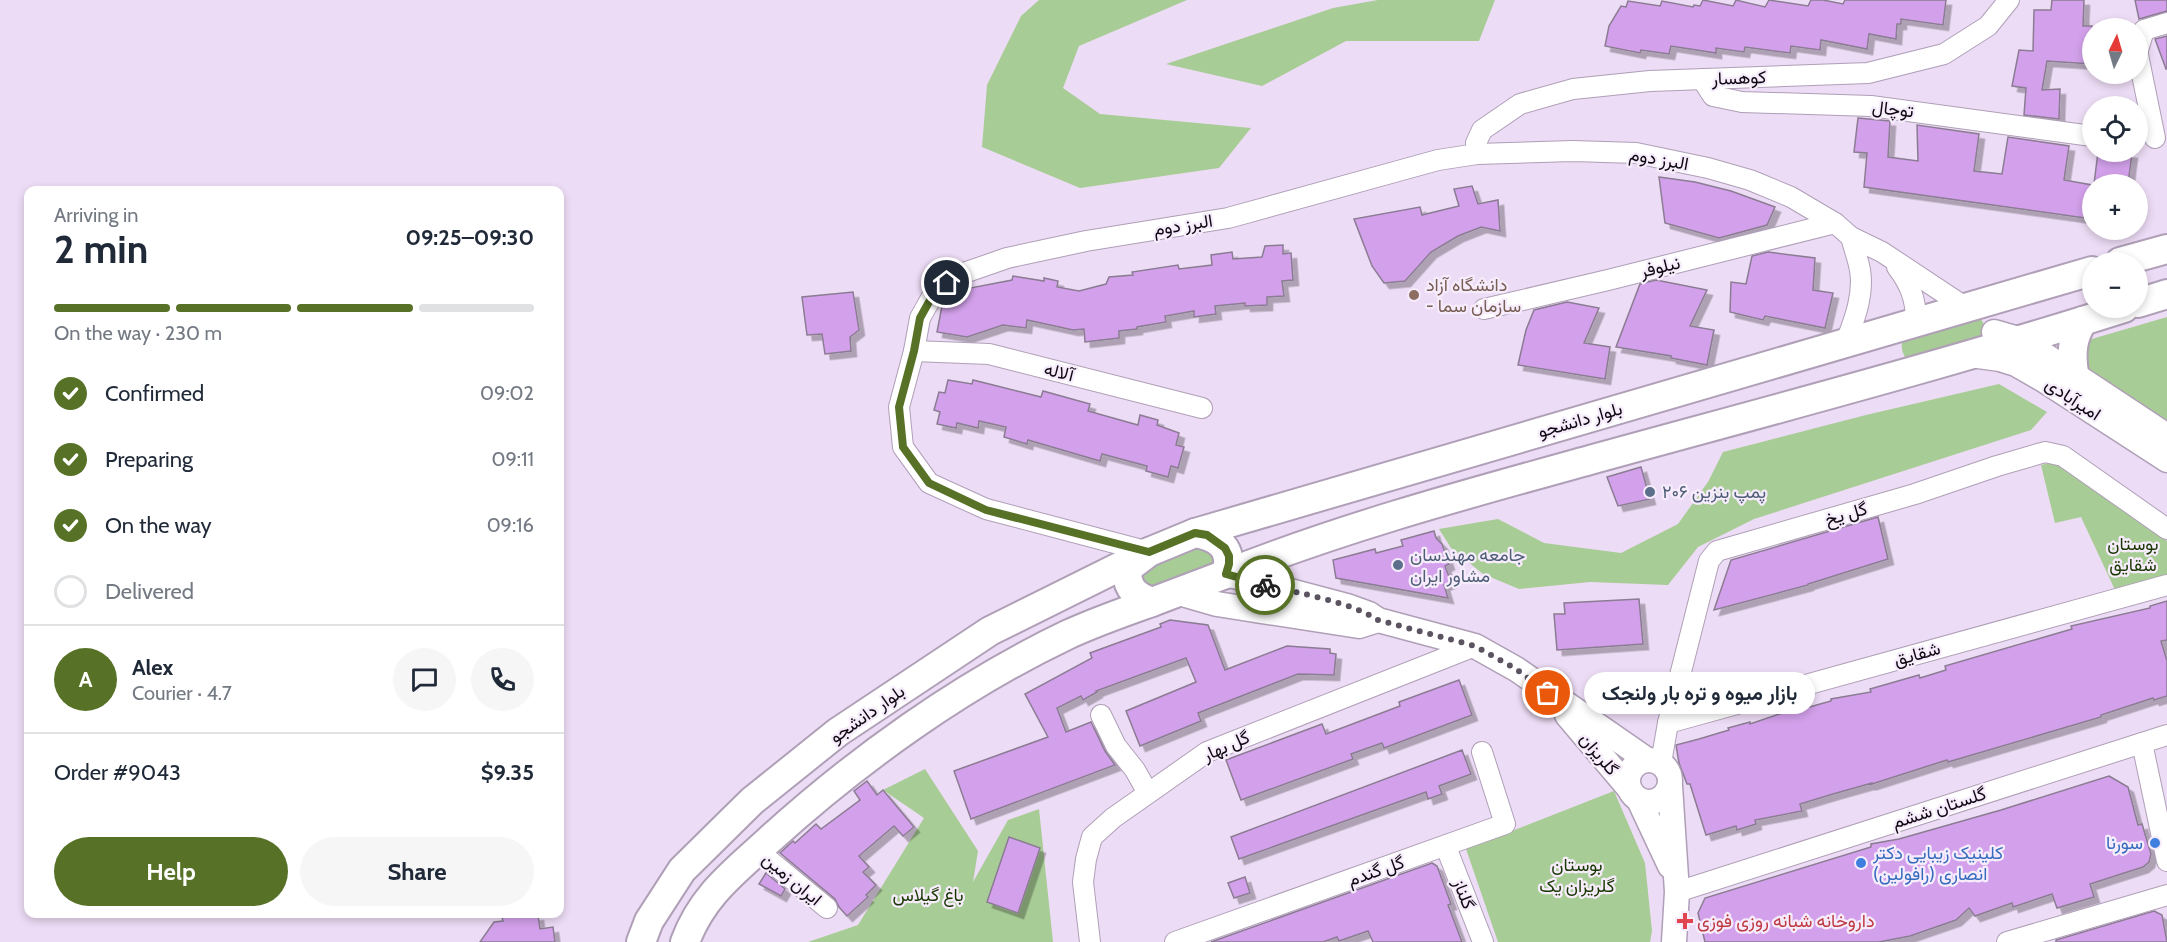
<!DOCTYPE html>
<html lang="en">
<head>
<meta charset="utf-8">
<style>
  :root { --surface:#fff; --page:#f6f6f7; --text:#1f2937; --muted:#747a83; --line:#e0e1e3; --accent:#577226 }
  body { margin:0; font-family:Cabin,Vazirmatn,sans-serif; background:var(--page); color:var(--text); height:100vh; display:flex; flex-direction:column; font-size:22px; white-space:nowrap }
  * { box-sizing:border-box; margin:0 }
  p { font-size:20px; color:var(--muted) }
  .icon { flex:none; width:33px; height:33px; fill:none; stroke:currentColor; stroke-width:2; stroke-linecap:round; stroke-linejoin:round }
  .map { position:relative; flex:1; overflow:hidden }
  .details { position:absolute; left:24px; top:186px; width:540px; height:732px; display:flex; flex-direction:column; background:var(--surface); border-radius:12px; box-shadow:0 3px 9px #0003 }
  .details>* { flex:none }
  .needle { width:39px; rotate:5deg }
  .controls { position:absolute; left:2082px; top:18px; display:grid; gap:12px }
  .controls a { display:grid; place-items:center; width:66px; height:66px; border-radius:50%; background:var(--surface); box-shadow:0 3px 9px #0003; font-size:30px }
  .pin { position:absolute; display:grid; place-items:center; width:51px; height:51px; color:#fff; margin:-26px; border:3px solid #fff; border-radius:50%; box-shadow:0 2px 6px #0007 }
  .courier { position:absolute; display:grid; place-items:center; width:60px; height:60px; margin:-30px; border:4px solid #577226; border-radius:50%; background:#fff; color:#222; box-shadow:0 2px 8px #0007 }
  .bubble { position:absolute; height:42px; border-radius:21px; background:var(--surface); box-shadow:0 3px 9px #0003; font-size:20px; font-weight:700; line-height:42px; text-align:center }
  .head em { font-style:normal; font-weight:700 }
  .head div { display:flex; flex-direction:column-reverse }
  .head { display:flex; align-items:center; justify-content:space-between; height:102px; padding:0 30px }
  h1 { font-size:39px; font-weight:700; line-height:45px }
  .bar { display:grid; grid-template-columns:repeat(4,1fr); gap:9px 6px; align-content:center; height:72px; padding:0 30px }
  .bar i { height:8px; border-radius:4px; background:var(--line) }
  .bar .current { background:var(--accent) }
  .bar p { grid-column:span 4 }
  .line { display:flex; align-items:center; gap:15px; padding:0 30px; border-top:2px solid var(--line) }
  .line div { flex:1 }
  .round { display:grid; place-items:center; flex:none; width:63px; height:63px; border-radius:32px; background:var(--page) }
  ol { padding:0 30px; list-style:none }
  li { display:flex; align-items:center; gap:18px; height:66px }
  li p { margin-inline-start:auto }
  li .icon { padding:6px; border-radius:50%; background:var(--accent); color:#fff; stroke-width:4 }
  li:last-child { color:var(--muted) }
  li i { width:33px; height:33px; border:3px solid var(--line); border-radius:50% }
  .button { display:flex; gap:12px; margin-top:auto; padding:12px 30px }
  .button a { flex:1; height:69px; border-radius:36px; background:var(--accent); color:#fff; font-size:24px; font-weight:700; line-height:69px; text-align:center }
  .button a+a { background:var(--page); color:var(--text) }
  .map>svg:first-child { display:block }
  .green { fill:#a8cc95 }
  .building { fill:#d3a1eb; stroke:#8b7c93; stroke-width:1.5; filter:url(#shadow) }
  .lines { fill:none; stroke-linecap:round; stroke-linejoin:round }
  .minor-casing { stroke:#af9fb7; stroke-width:22 }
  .tertiary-casing { stroke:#af9fb7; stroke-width:27 }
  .secondary-casing { stroke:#af9fb7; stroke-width:32 }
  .minor { stroke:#fff; stroke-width:20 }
  .tertiary { stroke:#fff; stroke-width:24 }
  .secondary { stroke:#fff; stroke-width:28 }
  .done { stroke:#5c5361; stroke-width:6; stroke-dasharray:0 10.8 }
  .route { stroke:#577226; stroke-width:8 }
  .education-dot { fill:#8d6e63; stroke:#f6ecfc; stroke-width:2 }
  .service-dot { fill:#5c6f8a; stroke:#f6ecfc; stroke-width:2 }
  .shop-dot { fill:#3f7fe0; stroke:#f6ecfc; stroke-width:2 }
  .health-dot { fill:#e0444e; stroke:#f6ecfc; stroke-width:2 }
  .labels { text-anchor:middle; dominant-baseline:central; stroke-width:4.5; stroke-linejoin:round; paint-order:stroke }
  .street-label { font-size:18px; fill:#0e0911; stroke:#f6ecfc }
  .education-label { font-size:18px; fill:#785e54; stroke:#f6ecfc; text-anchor:start }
  .service-label { font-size:18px; fill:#4e5e75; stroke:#f6ecfc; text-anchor:start }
  .park-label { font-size:18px; fill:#193801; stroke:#f6ecfc }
  .shop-label { font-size:18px; fill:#366cbe; stroke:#f6ecfc; text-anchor:end }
  .health-label { font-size:18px; fill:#be3a42; stroke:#f6ecfc; text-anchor:start }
</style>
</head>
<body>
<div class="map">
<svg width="2167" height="942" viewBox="0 0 2167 942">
  <defs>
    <filter id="shadow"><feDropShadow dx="5.5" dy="5.5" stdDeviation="0" flood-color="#0004"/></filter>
  </defs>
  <rect width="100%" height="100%" fill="#eddcf5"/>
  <g class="green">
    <polygon points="1039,0 1187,0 1079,46 1063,88 1100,114 1251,128 1219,168 1080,188 982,147 987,85 1021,16"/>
    <polygon points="1378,0 1495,0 1479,41 1346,41 1262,86 1166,64 1333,8"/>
    <path d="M1976,315C1985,322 1986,327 1985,339L1906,359C1901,350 1900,344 1905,335Z"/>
    <polygon points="2167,317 2167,423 2084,366 2085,341"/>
    <polygon points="1999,384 2047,412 2031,430 1754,519 1698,547 1668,585 1590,582 1519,589 1483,574 1451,548 1439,529 1498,519 1544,543 1621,553 1678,524 1708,482 1723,452 1866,415"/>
    <polygon points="2054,462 2167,541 2167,579 2116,592 2081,517 2055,523 2041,465"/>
    <polygon points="1195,545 1212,552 1215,564 1148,594 1138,572"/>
    <polygon points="925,769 978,851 973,882 1008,820 1039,809 1053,942 808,942 858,925 924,818 883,790"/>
    <polygon points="1614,791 1645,863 1652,931 1650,942 1498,942 1466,849"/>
  </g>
  <g class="building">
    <polygon points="1703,0 1733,6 1736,0 1765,7 1769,0 1808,6 1811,0 1823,0 1843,4 1845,0 1946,0 1943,25 1901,19 1901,24 1897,24 1896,39 1869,34 1867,49 1821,40 1820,50 1791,46 1790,53 1745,47 1744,52 1716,48 1716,53 1671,46 1669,54 1641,50 1640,53 1605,46 1609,26 1621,6 1626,7 1628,1 1660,6 1662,1 1693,7 1694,5 1700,6"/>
    <polygon points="2052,0 2084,0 2083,26 2092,26 2092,64 2047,61 2042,90 2060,89 2059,119 2024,115 2026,88 2012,86 2019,50 2033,51 2034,10 2051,10"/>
    <polygon points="2135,0 2167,0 2167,11 2139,19"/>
    <polygon points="2167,36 2167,69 2166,69 2155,39"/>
    <polygon points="1858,118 1890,121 1888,157 1918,161 1917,125 1979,134 1974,171 2002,174 2008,137 2069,146 2064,180 2092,185 2092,219 1864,187 1867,153 1854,152"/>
    <polygon points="2098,152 2132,153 2128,184 2094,184"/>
    <polygon points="1659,177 1695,182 1731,191 1775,207 1767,225 1719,238 1665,223"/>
    <polygon points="1472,186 1478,204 1498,200 1500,231 1481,227 1458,236 1431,252 1405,281 1384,283 1372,266 1354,219 1420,207 1422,215 1459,206 1454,189"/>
    <polygon points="1283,245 1283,254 1291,253 1293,280 1282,281 1284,296 1267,297 1267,305 1245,306 1245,303 1215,306 1216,314 1194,317 1194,311 1165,316 1166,322 1137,327 1137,329 1119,331 1119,338 1085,342 1084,329 1073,330 1027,320 1026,328 1003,325 967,337 937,332 943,301 955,293 965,295 965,289 1012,280 1013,276 1044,281 1044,278 1058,281 1057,287 1079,291 1106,284 1109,277 1133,275 1132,272 1178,265 1179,269 1212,265 1211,255 1232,252 1233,259 1262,257 1265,246"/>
    <polygon points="1768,252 1815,258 1813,290 1833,293 1825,328 1765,316 1763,320 1730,312 1731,282 1746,284 1752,256"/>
    <polygon points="1656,280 1707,290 1690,326 1714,330 1707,365 1671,358 1671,356 1616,347 1640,284"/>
    <polygon points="853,292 859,330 850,337 851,351 825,354 822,334 807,335 802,297"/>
    <polygon points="1567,302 1599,308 1584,343 1610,347 1605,379 1518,365 1526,330 1534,310"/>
    <polygon points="948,380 972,384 973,380 1041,397 1043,391 1090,404 1088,411 1138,425 1140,415 1158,420 1157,425 1179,433 1176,445 1184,447 1178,468 1171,466 1168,477 1146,471 1147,466 1102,454 1100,461 1028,440 1027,444 1004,437 1006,427 979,421 978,428 957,423 956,428 937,424 940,412 934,410 939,392 945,393"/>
    <polygon points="1641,467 1650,499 1618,506 1607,477"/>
    <polygon points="1878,517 1888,559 1808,584 1808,585 1714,610 1731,560"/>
    <polygon points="1434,531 1436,538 1442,544 1449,564 1445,566 1451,582 1444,585 1448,598 1336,578 1333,560 1375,549 1376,553 1403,546 1401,540"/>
    <polygon points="1639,599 1643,644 1557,650 1554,614 1565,614 1564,603"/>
    <polygon points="2167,601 2167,640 2161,641 2167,661 2167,696 2154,700 2153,698 2101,715 2101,717 1948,762 1947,760 1872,784 1872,783 1833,794 1800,804 1802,811 1755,820 1756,824 1737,830 1736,826 1706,835 1690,784 1687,784 1679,763 1676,745 1699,739 1729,730 1728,728 1750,722 1750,724 1794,709 1795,711 1831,701 1831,699 1871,692 1870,689 1919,675 1920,678 1946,670 1945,666 2048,636 2072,629 2071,626 2150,608 2150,606"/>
    <polygon points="1170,620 1208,625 1225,670 1287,646 1330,649 1330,653 1336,654 1334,675 1298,674 1198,713 1201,721 1140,746 1126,711 1196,682 1186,658 1096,691 1097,692 1083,700 1081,696 1057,708 1066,732 1091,722 1105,751 1115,765 971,819 954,771 1048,737 1025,694 1092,658 1090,653 1161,627 1160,624"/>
    <polygon points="1459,680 1472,715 1384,748 1382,743 1351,754 1353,759 1241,800 1226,760 1322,724 1326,734 1400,706 1399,702"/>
    <polygon points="1462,750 1471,774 1439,786 1442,794 1428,799 1426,792 1239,859 1231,837"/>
    <polygon points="2109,776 2128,787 2138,825 2142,824 2151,854 2149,862 2143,867 2090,884 2094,897 2057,908 2052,894 2013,907 2012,903 1975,916 1969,908 1956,920 1910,936 1879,942 1705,942 1698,913 1705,898 1871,847 1871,844 1899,839 2001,810"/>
    <polygon points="867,781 877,795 883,790 914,827 903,836 894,826 859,856 869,867 863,872 876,885 866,895 868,897 847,916 839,907 835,899 780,853 793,841 795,843 816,824 821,829 860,800 854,791"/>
    <polygon points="1009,837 1040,848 1018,913 987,902"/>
    <polygon points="1432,863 1437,866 1451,904 1448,905 1462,942 1373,942 1368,931 1339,941 1337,937 1323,942 1211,942"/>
    <polygon points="766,873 785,889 781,896 759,884"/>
    <polygon points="1245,877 1250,893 1234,898 1228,883"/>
    <polygon points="2154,911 2162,915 2167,942 2056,942 2056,940"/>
    <polygon points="501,914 524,914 525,917 538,915 540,929 553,927 555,942 480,942 494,922 503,921"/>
  </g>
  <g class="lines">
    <g class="minor-casing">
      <g id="minor">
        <polyline points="2138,50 2144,30 2167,23"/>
        <polyline points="2138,55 2155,138"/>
        <polyline points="1702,79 1713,96 1742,102 1871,106 2092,136"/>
        <polyline points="1477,154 1476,143 1482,130 1520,104 1573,89 1650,81 1868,73 1944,54 1988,26 2009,0"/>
        <path d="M1897,267C1910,284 1916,299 1916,321"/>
        <polyline points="1484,309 1608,280 1835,223"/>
        <path d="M1846,341C1855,319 1864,294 1860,270C1858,259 1854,248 1851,237"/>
        <polyline points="914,351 989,354 1202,408"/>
        <polyline points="1149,552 986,509 929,483 903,447 899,407 914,351 920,318 934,293 961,274 1007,258 1086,241 1228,218 1438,160 1477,154 1573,151 1636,153 1708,168 1750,180 1791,197 1835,223 1851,237 1882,252 1965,307"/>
        <polyline points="1101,715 1116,746 1135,770 1148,793"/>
        <polyline points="1668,723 2167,585"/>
        <polyline points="2142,743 2167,861"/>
        <polyline points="1661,763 1668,723 1709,561 1717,551 1915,494 1997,466 2045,452 2063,456 2167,529"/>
        <polyline points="1446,847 1483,942"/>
        <polyline points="758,851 827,908"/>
        <polyline points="1677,892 2167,735"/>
        <polyline points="1090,942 1083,882 1086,859 1092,837 1113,818 1207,752 1475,646"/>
        <polyline points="1175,942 1505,824 1482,752"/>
        <polyline points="2007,942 2167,895"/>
      </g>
    </g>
    <g class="tertiary-casing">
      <g id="tertiary">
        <polyline points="1994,332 2022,340 2167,436"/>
        <polyline points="1971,355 2000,359 2016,364 2042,379 2167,460"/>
        <polyline points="1226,574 1347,606 1369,614 1378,620 1475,646 1516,669 1646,759"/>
        <polyline points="1179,593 1217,604 1359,626 1378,620"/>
        <polyline points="1567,715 1628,787"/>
        <circle cx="1649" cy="781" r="21"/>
        <polyline points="1670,786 1677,892 1674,942"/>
        <polyline points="1639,800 1670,866"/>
      </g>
    </g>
    <g class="secondary-casing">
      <g id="secondary">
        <polyline points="2120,262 2167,249"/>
        <polyline points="2138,303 2167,294"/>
        <path d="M2074,373C2071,353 2072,338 2083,321"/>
        <polyline points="1195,533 2092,271"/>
        <path d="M1195,533C1219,537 1234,549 1226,574L1152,602C1135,596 1125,587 1128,568L1149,552Z"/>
        <path d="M1226,574C1344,527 1467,494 1590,460C1768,411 1948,364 2124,308"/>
        <polyline points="641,942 649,921 682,870 752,801 838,732 990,631 1149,552"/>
        <path d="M685,942C702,896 733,873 768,841C856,761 960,686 1067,635C1095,622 1124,612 1152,602"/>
      </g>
    </g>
    <use href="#minor" class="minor"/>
    <use href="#tertiary" class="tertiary"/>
    <use href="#secondary" class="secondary"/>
  </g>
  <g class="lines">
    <path class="done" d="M1265,585C1298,593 1351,602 1378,620L1475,646L1516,669L1548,693"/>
    <polyline class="route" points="947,283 934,293 920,318 914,351 899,407 903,447 929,483 986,510 1149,552 1195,533 1207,535 1225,548 1229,556 1229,564 1226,574 1265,585"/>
  </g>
  <circle class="education-dot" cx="1414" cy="295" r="6"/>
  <g class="service-dot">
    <circle cx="1650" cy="492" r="6"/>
    <circle cx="1398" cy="565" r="6"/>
  </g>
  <g class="shop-dot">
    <circle cx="2155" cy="843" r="6"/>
    <circle cx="1861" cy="863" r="6"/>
  </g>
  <path class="health-dot" d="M1682 912h6v6h6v6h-6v6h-6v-6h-6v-6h6z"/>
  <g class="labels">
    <g class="street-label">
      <text transform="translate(1739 78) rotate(-2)">کوهسار</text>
      <text transform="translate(1893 109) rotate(7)">توچال</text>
      <text transform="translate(1659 159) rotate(10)">البرز دوم</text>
      <text transform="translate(1183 225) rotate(-9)">البرز دوم</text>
      <text transform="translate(1660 267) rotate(-14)">نیلوفر</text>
      <text transform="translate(1059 372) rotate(14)">آلاله</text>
      <text transform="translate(2073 399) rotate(33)">امیرآبادی</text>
      <text transform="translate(1580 420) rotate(-16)">بلوار دانشجو</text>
      <text transform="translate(1846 514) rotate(-16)">گل یخ</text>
      <text transform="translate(1917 654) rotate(-15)">شقایق</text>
      <text transform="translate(867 714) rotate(-35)">بلوار دانشجو</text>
      <text transform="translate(1226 746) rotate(-24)">گل بهار</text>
      <text transform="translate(1599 754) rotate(50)">گلریزان</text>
      <text transform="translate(1939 808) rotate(-18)">گلستان ششم</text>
      <text transform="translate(1376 871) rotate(-19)">گل گندم</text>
      <text transform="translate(792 879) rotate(40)">ایران زمین</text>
      <text transform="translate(1464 894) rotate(69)">گلناز</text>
    </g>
    <g class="education-label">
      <text x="1426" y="285">دانشگاه آزاد<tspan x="1426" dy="21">- سازمان سما</tspan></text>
    </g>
    <g class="service-label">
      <text x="1662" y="492">پمپ بنزین ۲۰۶</text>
      <text x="1410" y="555">جامعه مهندسان<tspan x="1410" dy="21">مشاور ایران</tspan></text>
    </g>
    <g class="park-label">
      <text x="2133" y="544">بوستان<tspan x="2133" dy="21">شقایق</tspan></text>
      <text x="1577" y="865">بوستان<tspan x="1577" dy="21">گلریزان یک</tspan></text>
      <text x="928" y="895">باغ گیلاس</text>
    </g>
    <g class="shop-label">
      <text x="2143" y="843">سورنا</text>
      <text x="1873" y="853" text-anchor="start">کلینیک زیبایی دکتر<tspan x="1873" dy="21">انصاری (رافولین)</tspan></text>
    </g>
    <g class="health-label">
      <text x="1697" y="921">داروخانه شبانه روزی فوزی</text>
    </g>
  </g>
</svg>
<div class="controls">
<a><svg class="needle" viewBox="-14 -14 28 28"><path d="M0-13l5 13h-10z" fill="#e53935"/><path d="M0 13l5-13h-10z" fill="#747a83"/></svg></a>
<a><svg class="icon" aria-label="locate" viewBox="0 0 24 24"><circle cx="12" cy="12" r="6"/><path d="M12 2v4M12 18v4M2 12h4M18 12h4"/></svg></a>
<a>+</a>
<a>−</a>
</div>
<div class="pin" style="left:1548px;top:693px;background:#ea580c"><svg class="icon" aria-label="bag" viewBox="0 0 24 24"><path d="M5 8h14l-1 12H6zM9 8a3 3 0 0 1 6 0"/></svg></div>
<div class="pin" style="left:947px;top:283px;background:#1f2937"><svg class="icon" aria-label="home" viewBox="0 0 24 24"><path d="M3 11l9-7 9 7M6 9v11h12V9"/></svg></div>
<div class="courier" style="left:1265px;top:585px"><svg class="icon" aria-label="bike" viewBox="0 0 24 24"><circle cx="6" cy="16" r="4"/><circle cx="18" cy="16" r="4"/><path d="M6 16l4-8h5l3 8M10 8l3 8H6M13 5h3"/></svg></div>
<div class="bubble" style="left:1584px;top:672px;width:231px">بازار میوه و تره بار ولنجک</div>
<section class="details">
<div class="head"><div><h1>2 min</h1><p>Arriving in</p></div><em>09:25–09:30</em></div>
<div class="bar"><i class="current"></i><i class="current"></i><i class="current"></i><i></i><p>On the way · 230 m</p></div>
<ol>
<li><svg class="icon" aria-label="check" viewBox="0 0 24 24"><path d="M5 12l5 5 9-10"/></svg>Confirmed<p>09:02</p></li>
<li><svg class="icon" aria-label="check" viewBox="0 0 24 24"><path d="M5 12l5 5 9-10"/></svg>Preparing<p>09:11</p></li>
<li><svg class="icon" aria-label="check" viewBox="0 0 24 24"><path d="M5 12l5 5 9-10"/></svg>On the way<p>09:16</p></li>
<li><i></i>Delivered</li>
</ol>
<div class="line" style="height:108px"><b class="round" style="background:var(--accent);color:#fff">A</b><div><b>Alex</b><p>Courier · 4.7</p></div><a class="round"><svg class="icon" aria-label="chat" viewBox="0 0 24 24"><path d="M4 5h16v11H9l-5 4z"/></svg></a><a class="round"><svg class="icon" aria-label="phone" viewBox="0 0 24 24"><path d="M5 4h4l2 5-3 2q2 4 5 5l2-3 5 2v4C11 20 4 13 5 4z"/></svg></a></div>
<div class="line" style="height:78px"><div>Order #9043</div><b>$9.35</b></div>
<div class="button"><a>Help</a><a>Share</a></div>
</section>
</div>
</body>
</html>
